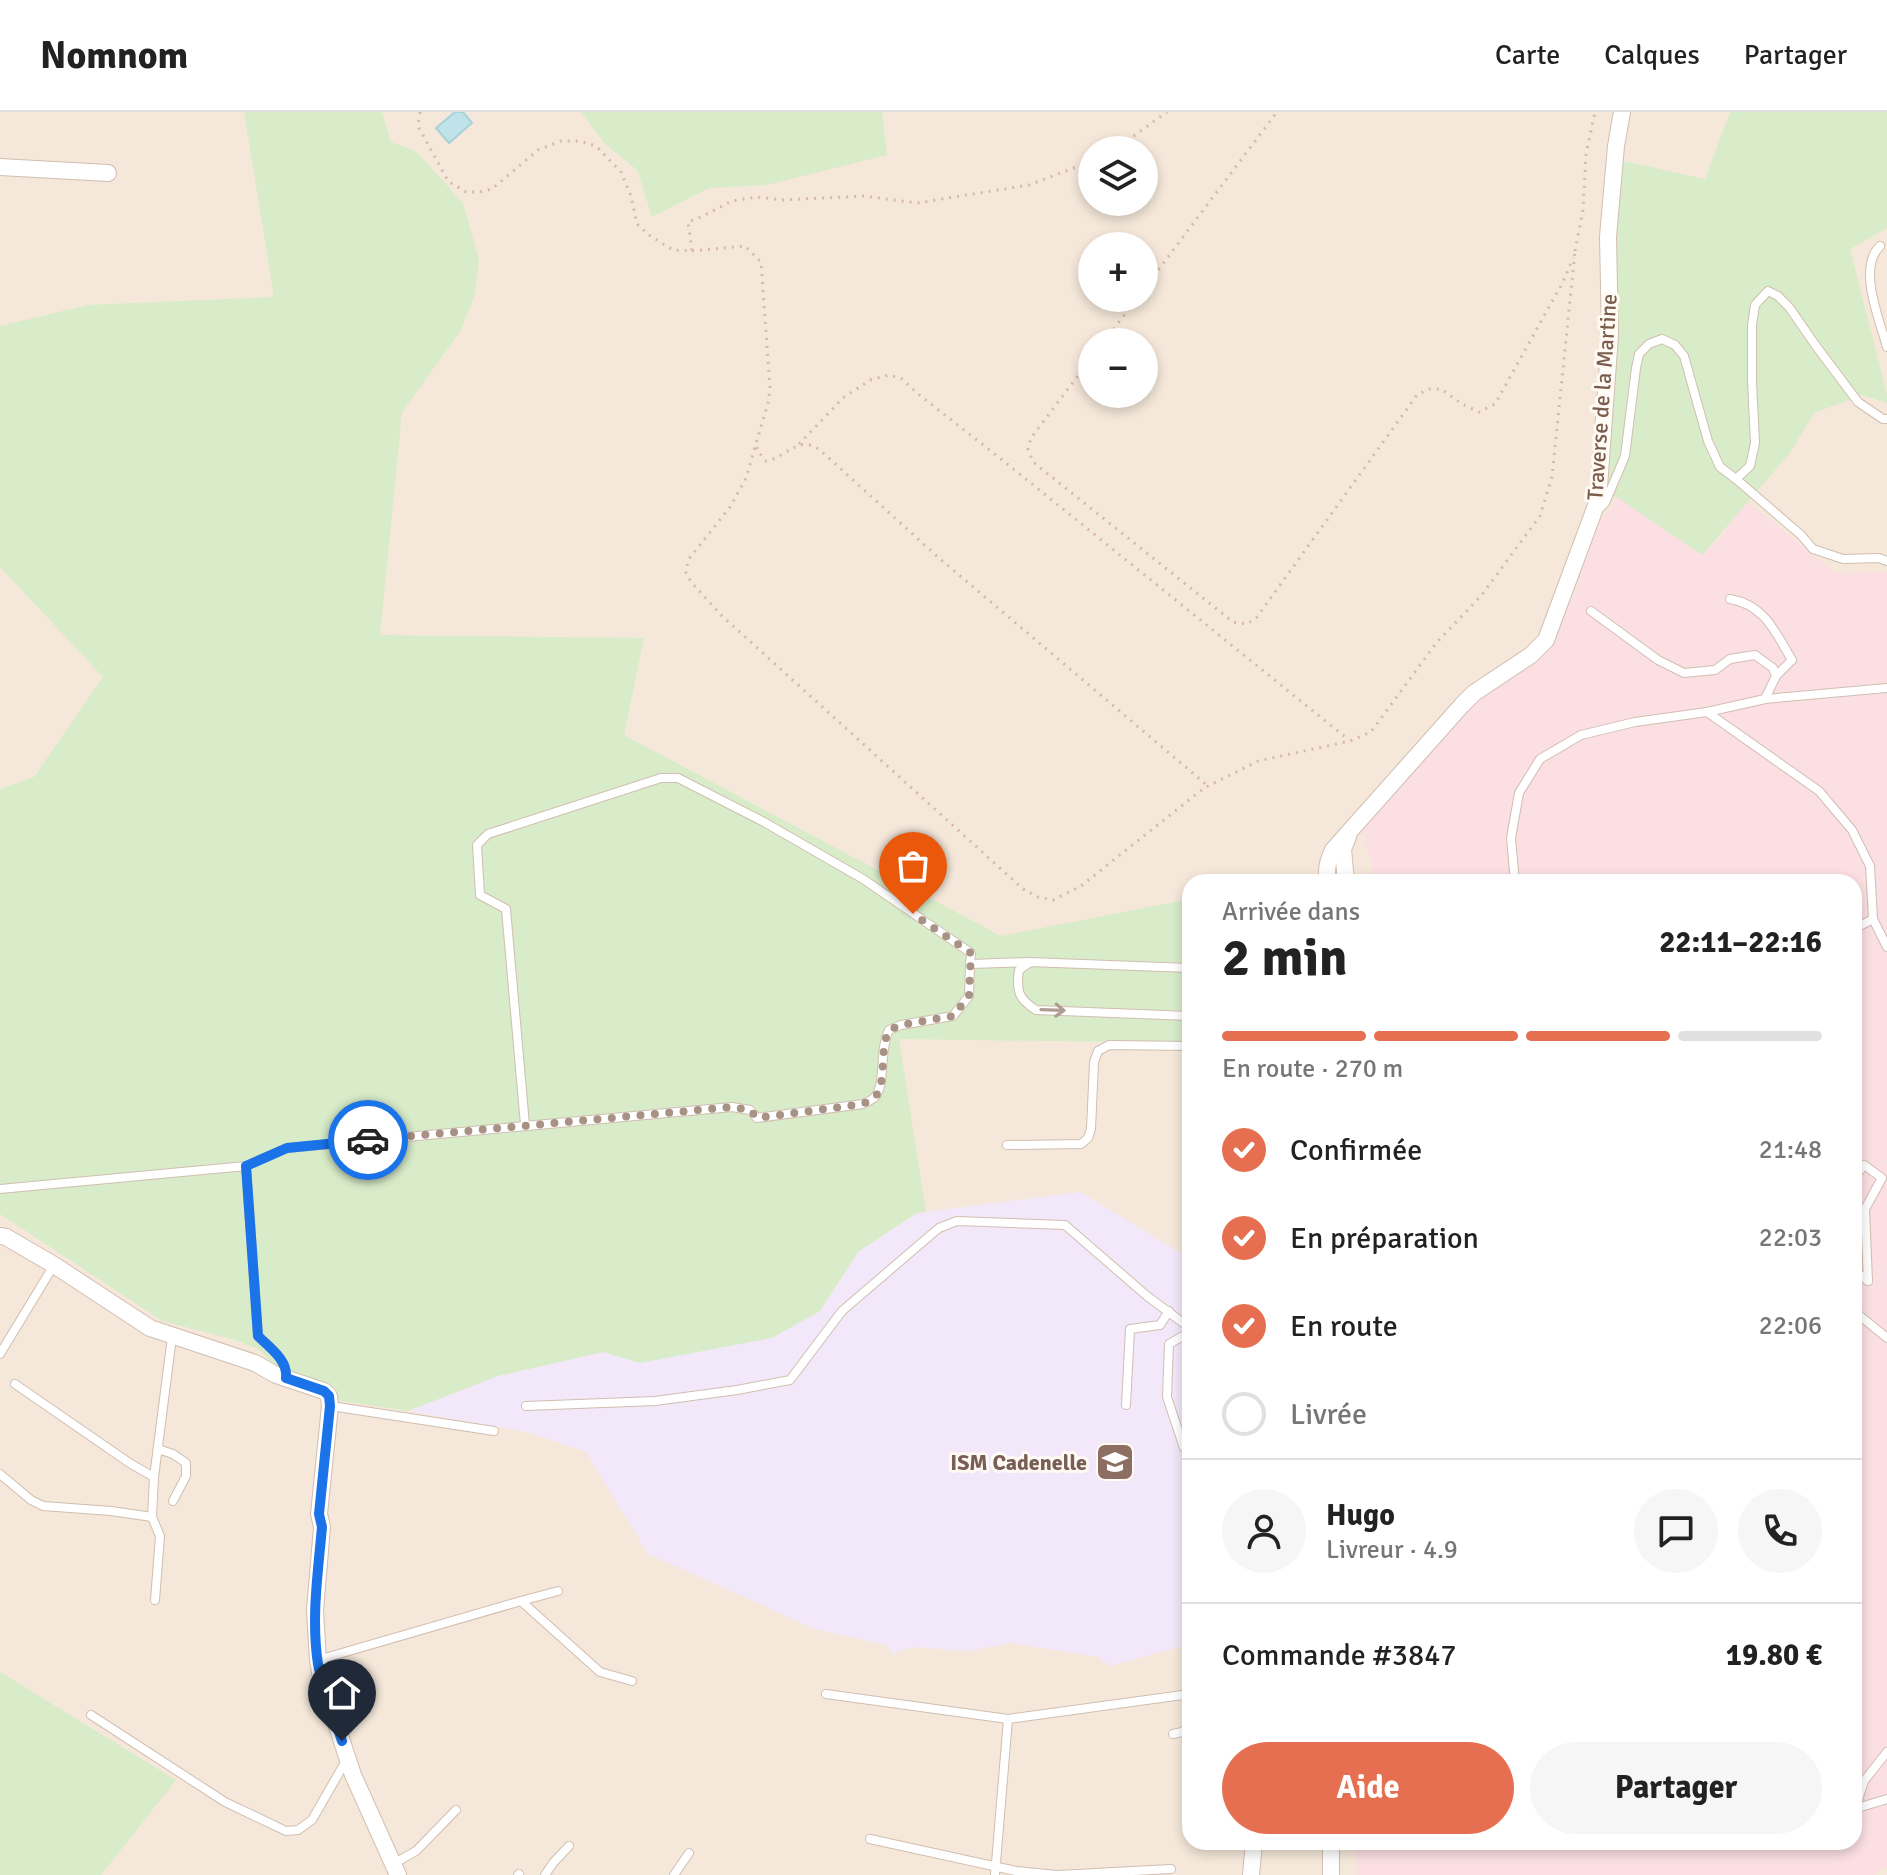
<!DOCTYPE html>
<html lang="fr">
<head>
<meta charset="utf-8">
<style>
  :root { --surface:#fff; --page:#f6f6f6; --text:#222; --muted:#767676; --line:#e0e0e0; --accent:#e76f51 }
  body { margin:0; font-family:Signika,sans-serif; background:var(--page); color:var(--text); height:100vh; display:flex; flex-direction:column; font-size:30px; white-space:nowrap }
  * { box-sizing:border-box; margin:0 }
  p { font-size:26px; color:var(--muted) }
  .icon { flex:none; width:44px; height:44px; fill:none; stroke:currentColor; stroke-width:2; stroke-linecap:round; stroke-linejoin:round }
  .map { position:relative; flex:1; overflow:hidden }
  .sheet { position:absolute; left:1182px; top:762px; width:680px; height:976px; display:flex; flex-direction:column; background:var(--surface); border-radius:24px; box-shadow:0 4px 12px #0003 }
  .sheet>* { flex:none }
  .tools { position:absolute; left:1078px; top:24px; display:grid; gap:16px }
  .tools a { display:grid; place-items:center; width:80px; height:80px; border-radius:50%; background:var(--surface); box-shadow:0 4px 12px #0003; font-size:40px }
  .pin { position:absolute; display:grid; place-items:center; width:68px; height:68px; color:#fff; margin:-82px -34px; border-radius:50% 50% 50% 0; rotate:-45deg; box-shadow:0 0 8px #0007 }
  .pin .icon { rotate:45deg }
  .courier { position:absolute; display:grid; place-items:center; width:80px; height:80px; margin:-40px; border:6px solid #1a73e8; border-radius:50%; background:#fff; color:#222; box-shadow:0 2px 10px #0007 }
  .summary em { font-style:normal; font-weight:800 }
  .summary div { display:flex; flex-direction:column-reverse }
  .summary { display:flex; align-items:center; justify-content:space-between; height:136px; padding:0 40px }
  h1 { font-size:52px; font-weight:800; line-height:60px }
  .bar { display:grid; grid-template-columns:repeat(4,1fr); gap:12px 8px; align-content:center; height:96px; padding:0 40px }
  .bar i { height:10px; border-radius:6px; background:var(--line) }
  .bar .current { background:var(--accent) }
  .bar p { grid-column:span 4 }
  .line { display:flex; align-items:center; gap:20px; padding:0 40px; border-top:2px solid var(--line) }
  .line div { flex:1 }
  .round { display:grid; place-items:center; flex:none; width:84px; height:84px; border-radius:42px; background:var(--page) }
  ol { padding:0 40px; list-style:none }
  li { display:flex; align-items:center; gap:24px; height:88px }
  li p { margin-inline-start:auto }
  li .icon { padding:8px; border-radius:50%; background:var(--accent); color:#fff; stroke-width:4 }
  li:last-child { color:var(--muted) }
  li i { width:44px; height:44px; border:4px solid var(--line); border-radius:50% }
  .primary-button { display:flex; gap:16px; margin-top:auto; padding:16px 40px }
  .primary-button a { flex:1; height:92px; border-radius:48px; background:var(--accent); color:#fff; font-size:32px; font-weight:800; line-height:92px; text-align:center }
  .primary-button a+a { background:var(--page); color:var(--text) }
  header { display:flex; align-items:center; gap:48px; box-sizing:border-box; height:112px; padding:0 40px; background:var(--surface); border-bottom:2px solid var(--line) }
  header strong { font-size:38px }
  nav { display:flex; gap:44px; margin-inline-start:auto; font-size:28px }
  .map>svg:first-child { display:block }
  .residential { fill:#f5e8da; fill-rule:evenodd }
  .education { fill:#f3e8fa }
  .medical { fill:#fbdfe3 }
  .green { fill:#d8ecc9 }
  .water { fill:#bfe3e8; stroke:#a5d3da; stroke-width:2 }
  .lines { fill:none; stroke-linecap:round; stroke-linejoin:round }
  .lane-casing { stroke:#d1beb0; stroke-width:10 }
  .street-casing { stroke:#d1beb0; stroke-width:18 }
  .path { stroke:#d9b8a5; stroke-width:3; stroke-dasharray:2 6; stroke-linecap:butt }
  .lane { stroke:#fff; stroke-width:8 }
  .street { stroke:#fff; stroke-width:16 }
  .oneway { stroke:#af9d94 }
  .done { stroke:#a89285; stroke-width:8; stroke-dasharray:0 14.4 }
  .route { stroke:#1a73e8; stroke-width:10 }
  .labels { text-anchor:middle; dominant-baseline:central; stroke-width:6; stroke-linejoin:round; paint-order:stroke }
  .street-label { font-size:22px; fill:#7a5c4d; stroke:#fffaf3 }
  .education-label { font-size:22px; font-weight:bold; fill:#785e54; stroke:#fffaf3; text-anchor:end }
</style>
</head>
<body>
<header>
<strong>Nomnom</strong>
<nav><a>Carte</a><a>Calques</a><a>Partager</a></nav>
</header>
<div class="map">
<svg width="1887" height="1763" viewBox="0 0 1887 1763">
  <rect width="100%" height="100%" fill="#fdf6ec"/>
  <path class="residential" d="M0,0H1887V1763H0ZM1092,38H1144V90H1092ZM1092,134H1144V186H1092ZM1092,230H1144V282H1092ZM1190,770H1854V1730H1190Z"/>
  <polygon class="education" points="1081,1080 1190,1147 1190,1532 1110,1554 1098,1545 1011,1531 968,1539 910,1535 893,1542 886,1533 815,1517 648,1442 586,1340 527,1320 408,1299 498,1264 603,1240 640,1251 820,1199 858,1140 917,1101"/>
  <polygon class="medical" points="1619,376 1709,438 1724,423 1729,397 1748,390 1835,461 1887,460 1887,1755 1874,1763 1357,1763 1356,1730 1854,1730 1854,770 1372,770 1372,751 1366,733 1363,711 1467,594 1534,551 1550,531 1575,481 1577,459 1600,408 1612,397"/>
  <g class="green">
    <polygon points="244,0 382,0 391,30 416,39 463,91 479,148 475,182 460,220 402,300 380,523 644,526 624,623 1001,824 1190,787 1190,931 899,927 926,1100 917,1101 858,1140 820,1199 772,1226 640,1251 603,1240 498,1264 408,1299 335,1288 336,1276 279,1257 258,1237 232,1227 162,1209 0,1102 0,677 34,665 103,565 0,455 0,214 88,193 274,185"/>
    <polygon points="581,0 882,0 887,43 767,73 709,76 652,105 637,58 604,31"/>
    <polygon points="1730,0 1887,0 1887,116 1850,137 1887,282 1887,291 1862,283 1814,301 1790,341 1702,443 1618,386 1604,382 1613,112 1619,48 1705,67"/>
    <polygon points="0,1560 176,1668 101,1763 0,1763"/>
  </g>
  <polygon class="water" points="455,0 463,0 472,11 449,31 436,16"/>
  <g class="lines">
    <g class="lane-casing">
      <g id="lane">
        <path d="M1880,134C1857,156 1880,209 1887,235"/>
        <polyline points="1736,367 1801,423 1813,437 1843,447 1879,446 1887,449"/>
        <polyline points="1600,396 1605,391 1625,344 1636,256 1639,242 1649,232 1662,227 1675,233 1684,244 1708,329 1720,355 1736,367 1750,354 1755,331 1752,269 1752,213 1755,193 1768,179 1778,184 1789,195 1816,234 1858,290 1883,307 1887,307"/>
        <polyline points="1591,499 1658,548 1684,561 1715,558 1730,547 1755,543 1773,556 1776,564"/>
        <polyline points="1765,587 1887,576"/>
        <polyline points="1707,600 1819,679 1852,718 1870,754 1873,807 1887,835"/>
        <path d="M1515,770L1511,726L1519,681L1540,647L1581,623L1635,610L1707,600L1765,587L1776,564L1792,548C1775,520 1765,493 1730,487"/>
        <polyline points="1854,817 1873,807"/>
        <path d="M1029,851L1019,858C1016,878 1018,887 1036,898L1190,904"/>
        <polyline points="525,1013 506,797 480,783 477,733 488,722 661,666 678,666 764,710 863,767 971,841 970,852 1029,850 1190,856"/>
        <polyline points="1007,1033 1081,1032 1088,1026 1091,1017 1094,950 1098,939 1109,933 1190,934"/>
        <polyline points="1187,1035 1190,1032"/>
        <polyline points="1854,1066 1864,1053 1882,1066 1865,1097 1868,1169"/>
        <polyline points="0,1077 246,1054"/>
        <polyline points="1854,1158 1868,1169"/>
        <polyline points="1854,1199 1887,1226"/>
        <polyline points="0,1242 54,1153"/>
        <path d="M286,1266C288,1248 270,1236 258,1224L246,1054L287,1036L732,995L750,998L757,1006L863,992C867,990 872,988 875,985C886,972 879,937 889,918L901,913L953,904L969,884L970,852"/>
        <polyline points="15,1272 131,1352 154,1365"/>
        <polyline points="1126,1293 1130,1217 1160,1213 1169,1199"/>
        <polyline points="331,1294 494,1319"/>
        <polyline points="526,1294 655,1289 737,1278 790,1268 842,1199 933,1121 939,1116 957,1109 1065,1113 1147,1184 1190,1216"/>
        <polyline points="1184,1336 1167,1285 1169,1232 1190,1220"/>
        <polyline points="158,1337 173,1342 186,1351 186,1364 173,1389"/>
        <polyline points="0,1362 31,1388 43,1394 111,1399 152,1405"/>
        <polyline points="155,1488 160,1424 152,1405 154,1365 172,1225"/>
        <polyline points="521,1489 600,1560 632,1569"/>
        <polyline points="318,1548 521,1489 558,1479"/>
        <polyline points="826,1582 1008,1607 1190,1582"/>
        <polyline points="91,1603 225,1690 286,1719 298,1718 312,1708 347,1647"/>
        <polyline points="1173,1622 1182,1620 1190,1613"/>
        <polyline points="1854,1697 1887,1687"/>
        <polyline points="1855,1697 1864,1669 1887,1640"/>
        <polyline points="870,1727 1016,1759 1057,1763 1171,1757"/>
        <polyline points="393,1752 416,1739 456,1698"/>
        <polyline points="518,1763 519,1762"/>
        <polyline points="545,1763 553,1751 569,1734"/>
        <polyline points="674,1763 689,1741"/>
        <polyline points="995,1763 1008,1607"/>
      </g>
    </g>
    <g class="street-casing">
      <g id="street">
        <polyline points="0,55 108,61"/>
        <path d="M1328,770C1325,758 1328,748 1333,738L1462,593L1474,581L1531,543L1546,528L1598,388L1610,223L1608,125L1616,34L1622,0"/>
        <polyline points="1346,770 1343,737 1348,725"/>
        <polyline points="0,1124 6,1125 54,1153 150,1216 255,1251 276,1263 324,1279 329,1284 330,1294 319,1402 322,1415 315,1498 318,1548 321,1566 353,1663 398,1763"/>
        <polyline points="1251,1763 1254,1730"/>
        <polyline points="1331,1763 1331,1730"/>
      </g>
    </g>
    <g class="path">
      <polyline points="420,0 418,14 448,69 466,80 480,80 492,77 538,38 561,29 580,29 596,34 621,60 631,84 637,112 649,123 673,138 692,139 688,110 703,104 732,89 757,85 782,88 864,84 917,91 1029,73 1092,49"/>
      <polyline points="1114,38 1167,0"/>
      <polyline points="692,139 745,134 761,150 770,276 768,291 746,366 730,395 688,448 686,461 691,470 721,503 1023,777 1038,785 1053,788 1081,774 1204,676 1258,649 1350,629 1371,620 1437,530 1481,484 1540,404 1552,365 1575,139"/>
      <polyline points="1575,139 1583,98 1586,42 1595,0"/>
      <polyline points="1144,177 1277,0"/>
      <polyline points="1104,230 1137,186"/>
      <polyline points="1092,245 1031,326 1028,337 1033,350 1233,510 1247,512 1257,505 1417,283 1429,277 1441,277 1462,292 1479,300 1495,292 1563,170 1573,146"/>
      <polyline points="799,332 843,286 870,268 889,263 902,267 917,281 1001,347 1349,628"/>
      <path d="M757,335V338L766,349C788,345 798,322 820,338L939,446L1208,674"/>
    </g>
    <use href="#lane" class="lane"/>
    <use href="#street" class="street"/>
  </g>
  <defs><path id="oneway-shaft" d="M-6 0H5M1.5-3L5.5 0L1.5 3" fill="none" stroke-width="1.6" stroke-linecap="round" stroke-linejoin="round" transform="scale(2)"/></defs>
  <use class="oneway" href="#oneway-shaft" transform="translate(1053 898) rotate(2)"/>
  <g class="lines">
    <path class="done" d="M368,1028L732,995L750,998L757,1006L863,992C867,990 872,988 875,985C887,972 879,937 889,918L901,913L953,904L969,884L971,841L913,802"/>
    <path class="route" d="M342,1629C334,1604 323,1578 318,1552C311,1507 318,1460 322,1415L319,1402L330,1294L329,1284L324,1279L286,1266C288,1248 270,1236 258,1224L246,1054L287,1036L368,1028"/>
  </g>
  <defs>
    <g id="university-square" transform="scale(2)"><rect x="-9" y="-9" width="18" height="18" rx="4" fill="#8d6e63" stroke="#fffaf3"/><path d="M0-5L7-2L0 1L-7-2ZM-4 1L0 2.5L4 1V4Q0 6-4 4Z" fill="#fff"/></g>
  </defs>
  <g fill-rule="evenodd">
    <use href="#university-square" x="1115" y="1350"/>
  </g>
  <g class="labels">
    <g class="street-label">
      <text transform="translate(1602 285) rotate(-86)">Traverse de la Martine</text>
    </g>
    <g class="education-label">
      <text x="1087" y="1350">ISM Cadenelle</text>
    </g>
  </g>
</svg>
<div class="tools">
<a><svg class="icon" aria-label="layers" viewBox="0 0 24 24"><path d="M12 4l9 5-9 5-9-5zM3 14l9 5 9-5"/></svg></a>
<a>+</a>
<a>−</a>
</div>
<div class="pin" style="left:913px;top:802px;background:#ea580c"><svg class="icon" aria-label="bag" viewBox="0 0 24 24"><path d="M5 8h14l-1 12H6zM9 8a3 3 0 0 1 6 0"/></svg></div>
<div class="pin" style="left:342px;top:1629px;background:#1f2937"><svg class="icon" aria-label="home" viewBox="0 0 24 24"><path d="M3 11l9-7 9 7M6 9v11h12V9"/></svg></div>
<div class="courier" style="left:368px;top:1028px"><svg class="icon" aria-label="car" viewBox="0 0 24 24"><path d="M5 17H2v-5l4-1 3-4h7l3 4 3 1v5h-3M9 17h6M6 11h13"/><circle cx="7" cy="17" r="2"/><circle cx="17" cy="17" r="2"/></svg></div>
<section class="sheet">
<div class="summary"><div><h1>2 min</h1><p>Arrivée dans</p></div><em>22:11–22:16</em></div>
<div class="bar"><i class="current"></i><i class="current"></i><i class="current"></i><i></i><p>En route · 270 m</p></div>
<ol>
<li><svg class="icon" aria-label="check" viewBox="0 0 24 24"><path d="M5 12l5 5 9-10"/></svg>Confirmée<p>21:48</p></li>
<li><svg class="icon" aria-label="check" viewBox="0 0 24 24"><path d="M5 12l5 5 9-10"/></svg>En préparation<p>22:03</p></li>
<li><svg class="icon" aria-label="check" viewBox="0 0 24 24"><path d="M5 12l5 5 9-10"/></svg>En route<p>22:06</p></li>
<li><i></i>Livrée</li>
</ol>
<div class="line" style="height:144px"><a class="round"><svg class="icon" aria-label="person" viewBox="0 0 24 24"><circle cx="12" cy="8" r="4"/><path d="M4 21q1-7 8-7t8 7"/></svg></a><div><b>Hugo</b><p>Livreur · 4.9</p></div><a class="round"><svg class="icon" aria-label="chat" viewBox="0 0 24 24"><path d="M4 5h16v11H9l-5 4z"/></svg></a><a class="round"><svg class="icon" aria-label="phone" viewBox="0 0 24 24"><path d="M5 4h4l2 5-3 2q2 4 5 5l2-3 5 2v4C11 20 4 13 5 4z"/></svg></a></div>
<div class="line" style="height:104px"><div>Commande #3847</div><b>19.80 €</b></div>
<div class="primary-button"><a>Aide</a><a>Partager</a></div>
</section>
</div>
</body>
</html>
